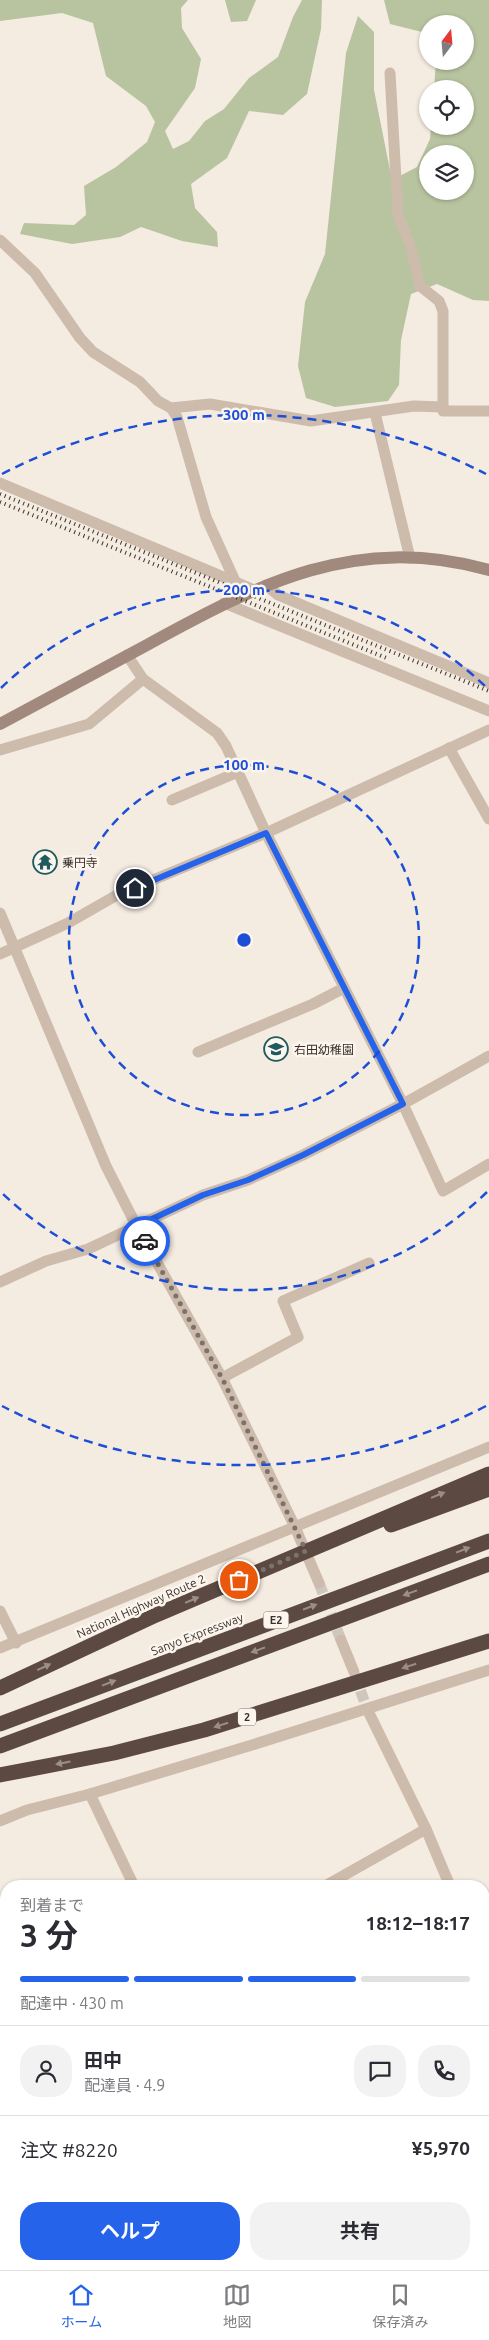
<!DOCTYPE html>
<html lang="ja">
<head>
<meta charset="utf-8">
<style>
  :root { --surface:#fff; --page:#f2f2f3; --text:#2b2b33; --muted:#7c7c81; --line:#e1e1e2; --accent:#2563eb }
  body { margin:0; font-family:Ubuntu,"Noto Sans JP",sans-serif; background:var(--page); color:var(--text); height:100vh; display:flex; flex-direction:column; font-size:19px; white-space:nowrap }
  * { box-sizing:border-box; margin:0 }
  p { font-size:16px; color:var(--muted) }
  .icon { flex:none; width:28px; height:28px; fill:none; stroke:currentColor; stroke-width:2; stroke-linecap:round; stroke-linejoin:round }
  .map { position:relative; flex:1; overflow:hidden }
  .details { position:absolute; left:0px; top:1880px; width:490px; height:390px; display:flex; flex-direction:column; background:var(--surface); border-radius:20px 20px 0 0; box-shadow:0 1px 4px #0004 }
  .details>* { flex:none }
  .needle { width:32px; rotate:16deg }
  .fabs { position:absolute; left:419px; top:15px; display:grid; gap:10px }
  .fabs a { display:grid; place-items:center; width:55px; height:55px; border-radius:50%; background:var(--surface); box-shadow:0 1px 4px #0004; font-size:25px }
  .pin { position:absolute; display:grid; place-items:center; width:42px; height:42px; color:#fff; margin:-21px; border:2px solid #fff; border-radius:50%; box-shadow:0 1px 5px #0007 }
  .courier { position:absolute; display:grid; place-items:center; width:50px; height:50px; margin:-25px; border:4px solid #2563eb; border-radius:50%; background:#fff; color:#222; box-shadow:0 1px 6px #0007 }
  .headline em { font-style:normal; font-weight:700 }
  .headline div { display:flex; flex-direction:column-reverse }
  .headline { display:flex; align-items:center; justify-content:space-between; height:85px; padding:0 20px }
  h1 { font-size:32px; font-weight:700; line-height:38px }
  .bar { display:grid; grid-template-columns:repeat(4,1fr); gap:8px 5px; align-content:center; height:60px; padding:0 20px }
  .bar i { height:6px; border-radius:4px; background:var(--line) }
  .bar .active { background:var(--accent) }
  .bar p { grid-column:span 4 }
  .line { display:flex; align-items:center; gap:12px; padding:0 20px; border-top:1px solid var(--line) }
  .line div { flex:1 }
  .round { display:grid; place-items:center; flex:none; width:52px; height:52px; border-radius:20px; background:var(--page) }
  .primary-button { display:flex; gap:10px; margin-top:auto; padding:10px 20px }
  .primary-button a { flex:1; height:58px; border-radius:20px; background:var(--accent); color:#fff; font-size:20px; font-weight:700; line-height:58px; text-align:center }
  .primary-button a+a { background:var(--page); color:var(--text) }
  .menu { display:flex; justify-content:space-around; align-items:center; height:70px; border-top:1px solid var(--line); background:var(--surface); font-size:14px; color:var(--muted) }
  .menu a { display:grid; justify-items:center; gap:2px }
  .menu .active { color:var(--accent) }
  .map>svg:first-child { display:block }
  .green { fill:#b8c4a0; fill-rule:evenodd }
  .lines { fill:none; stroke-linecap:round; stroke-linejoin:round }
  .street-tunnel { stroke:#cfc6bd; stroke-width:11; stroke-dasharray:11 5.5; stroke-linecap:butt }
  .street { stroke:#cdbbac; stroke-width:11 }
  .secondary { stroke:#a18a7d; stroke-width:12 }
  .highway { stroke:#5c4a42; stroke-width:15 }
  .rail { stroke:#3b302b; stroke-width:4; stroke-dasharray:1 4; stroke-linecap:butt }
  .oneway { fill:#9c8e87 }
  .done { stroke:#7c716b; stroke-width:5; stroke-dasharray:0 9 }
  .route { stroke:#2563eb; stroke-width:6 }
  .ring { fill:none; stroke:#1d4ed8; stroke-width:2.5; stroke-dasharray:9 6 }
  .labels { text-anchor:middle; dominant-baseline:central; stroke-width:5; stroke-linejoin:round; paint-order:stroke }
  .shield { fill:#fbf5ee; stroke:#756b66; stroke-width:1 }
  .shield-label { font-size:11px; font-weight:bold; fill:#3b302b }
  .poi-label { font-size:12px; fill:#3b302b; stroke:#fbf5ee; text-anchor:start }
  .street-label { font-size:12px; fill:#3b302b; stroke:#fbf5ee }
  .centre { fill:#1d4ed8; stroke:#fbf5ee; stroke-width:2.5 }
  .ring-label { font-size:15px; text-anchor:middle; font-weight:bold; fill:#1d4ed8; stroke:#fbf5ee; stroke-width:5; stroke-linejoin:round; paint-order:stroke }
</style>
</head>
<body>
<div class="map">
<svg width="489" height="2270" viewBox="0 0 489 2270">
  <rect width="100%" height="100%" fill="#f4ebe1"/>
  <g class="green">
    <polygon points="0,0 188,0 181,8 182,28 201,59 195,88 165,131 173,149 189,141 205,121 224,109 249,78 278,57 293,17 302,0 322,0 321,29 307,94 283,115 249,111 227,158 191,184 195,208 217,232 218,247 182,241 141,227 120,237 72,244 20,234 24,223 74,225 86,215 84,186 116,167 147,142 155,122 146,106 106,76 93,23 62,13 0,21"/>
    <polygon points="225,0 256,0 247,21 231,22"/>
    <path d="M384,0H489V301L473,300L437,284L411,294L401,340L399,385L388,401L335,407L306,398L298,366L305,302L325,254L346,53L358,16L374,32V90L392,180L417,167L430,139L431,126H465V89H434L436,61H465V24H428L427,36L426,33L390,24ZM428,154H465V191H428Z"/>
  </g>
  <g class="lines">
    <g class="street-tunnel">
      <polyline points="319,1583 341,1640"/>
      <polyline points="355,1675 367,1709"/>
    </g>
    <g class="street">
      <polyline points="390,73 398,215 411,247 420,286 439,301 443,311 443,411 489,411"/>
      <polyline points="0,240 35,273 80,338 93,352 140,382 158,401 171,408 210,404 311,421 414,406 443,407"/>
      <polyline points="171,408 177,417 206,517 235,581"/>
      <polyline points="375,413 410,558"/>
      <polyline points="0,483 254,590"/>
      <polyline points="266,585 278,595 489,683"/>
      <polyline points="224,603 489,711"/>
      <polyline points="127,655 143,679 217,733 226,746 266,833 403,1104 443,1191 489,1164"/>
      <polyline points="449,748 489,819"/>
      <polyline points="0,750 89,724 143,679"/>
      <polyline points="172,800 238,772"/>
      <polyline points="0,913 106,1166 137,1227 222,1378 295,1527 319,1583"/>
      <polyline points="0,954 68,923 117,895 266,833 489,730"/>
      <polyline points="198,1052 313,1004 344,988"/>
      <polyline points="0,1282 46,1261 88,1249 203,1195 248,1180 303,1155 403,1104 489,1056"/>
      <polyline points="222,1378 298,1337 283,1301 369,1263"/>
      <polyline points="0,1611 16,1643"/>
      <polyline points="341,1640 354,1672"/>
      <polyline points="0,1648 489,1447"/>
      <polyline points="367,1709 426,1829 450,1886"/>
      <polyline points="90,1794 134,1886"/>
      <polyline points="0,1821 27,1810 90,1794 252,1745 489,1670"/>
      <polyline points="325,1886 426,1829"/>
      <polyline points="0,2041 6,2058"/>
      <polyline points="0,2155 6,2153"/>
      <polyline points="98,2264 102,2270"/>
      <polyline points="177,2264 181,2270"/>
      <polyline points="286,2264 291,2270"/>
      <polyline points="451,2264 465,2270"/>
      <polyline points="202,2270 215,2264"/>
    </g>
    <g class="secondary">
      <path d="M0,724C49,698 98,671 147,645C260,583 356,533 489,570"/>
      <polyline points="485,1951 489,1946"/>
    </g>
    <g class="highway">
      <polyline points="391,1525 489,1489"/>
      <polyline points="0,1688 156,1615 489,1474"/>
      <polyline points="0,1724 489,1541"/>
      <polyline points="0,1746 489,1564"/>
      <polyline points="0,1775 114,1753 204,1730 489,1641"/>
    </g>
    <g class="rail">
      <polyline points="0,494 489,691"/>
      <polyline points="0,502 389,659"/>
    </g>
  </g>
  <defs><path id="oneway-solid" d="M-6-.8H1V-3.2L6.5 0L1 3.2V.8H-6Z" transform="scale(1.25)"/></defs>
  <g class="oneway">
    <use href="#oneway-solid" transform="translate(438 1495) rotate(-22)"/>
    <use href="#oneway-solid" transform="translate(463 1550) rotate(-21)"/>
    <use href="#oneway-solid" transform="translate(410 1593) rotate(160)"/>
    <use href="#oneway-solid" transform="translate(192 1600) rotate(-23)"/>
    <use href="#oneway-solid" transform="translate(310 1607) rotate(-21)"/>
    <use href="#oneway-solid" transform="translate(258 1650) rotate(160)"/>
    <use href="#oneway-solid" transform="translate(409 1666) rotate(163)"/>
    <use href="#oneway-solid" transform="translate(44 1667) rotate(-25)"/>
    <use href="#oneway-solid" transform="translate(109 1683) rotate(-21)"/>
    <use href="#oneway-solid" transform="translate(221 1725) rotate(163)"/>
    <use href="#oneway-solid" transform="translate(63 1763) rotate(169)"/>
  </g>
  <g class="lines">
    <polyline class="done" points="145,1241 222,1378 306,1551 239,1580"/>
    <polyline class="route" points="135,888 266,833 403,1104 303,1155 248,1180 203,1195 137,1226 145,1241"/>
  </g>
  <g class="ring">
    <circle cx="244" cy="940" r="175"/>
    <path d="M487 1192A350 350 0 0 1 1 1192M1 688A350 350 0 0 1 487 688"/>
    <path d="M486 1406A525 525 0 0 1 2 1406M2 474A525 525 0 0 1 486 474"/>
  </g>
  <defs>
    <g id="temple-ring" transform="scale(1.25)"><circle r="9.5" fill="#fbf5ee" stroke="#1f5a5e" stroke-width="1.5"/><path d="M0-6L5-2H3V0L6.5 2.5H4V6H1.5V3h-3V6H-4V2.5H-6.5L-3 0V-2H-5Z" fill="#1f5a5e"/></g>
    <g id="school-ring" transform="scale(1.25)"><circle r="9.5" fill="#fbf5ee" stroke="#1f5a5e" stroke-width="1.5"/><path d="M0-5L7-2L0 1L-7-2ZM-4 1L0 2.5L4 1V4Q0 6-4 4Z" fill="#1f5a5e"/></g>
  </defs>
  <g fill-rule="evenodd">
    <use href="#temple-ring" x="45" y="862"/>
    <use href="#school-ring" x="276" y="1049"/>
  </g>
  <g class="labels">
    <g class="shield">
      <rect x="263.5" y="1611.5" width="25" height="17" rx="4"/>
      <rect x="238" y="1708.5" width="18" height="17" rx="4"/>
    </g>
    <g class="shield-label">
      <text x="276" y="1620">E2</text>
      <text x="247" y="1717">2</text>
    </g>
    <g class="poi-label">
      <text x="62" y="862">乗円寺</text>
      <text x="294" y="1049">右田幼稚園</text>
    </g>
    <g class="street-label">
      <text transform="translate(141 1606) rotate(-24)">National Highway Route 2</text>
      <text transform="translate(197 1634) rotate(-21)">Sanyo Expressway</text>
    </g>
  </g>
  <circle cx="244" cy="940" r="8" class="centre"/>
  <g class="ring-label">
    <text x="244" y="420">300 m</text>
    <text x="244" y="595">200 m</text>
    <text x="244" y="770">100 m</text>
  </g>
</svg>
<div class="fabs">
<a><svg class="needle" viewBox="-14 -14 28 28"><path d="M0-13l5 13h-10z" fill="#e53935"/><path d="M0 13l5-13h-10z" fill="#7c7c81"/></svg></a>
<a><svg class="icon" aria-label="locate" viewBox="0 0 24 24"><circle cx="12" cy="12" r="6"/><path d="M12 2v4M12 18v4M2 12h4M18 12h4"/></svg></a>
<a><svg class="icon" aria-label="layers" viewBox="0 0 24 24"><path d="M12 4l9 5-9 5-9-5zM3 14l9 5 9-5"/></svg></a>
</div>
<div class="pin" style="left:239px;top:1580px;background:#ea580c"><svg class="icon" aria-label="bag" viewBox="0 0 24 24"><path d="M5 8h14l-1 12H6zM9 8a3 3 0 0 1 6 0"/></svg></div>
<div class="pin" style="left:135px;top:888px;background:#1f2937"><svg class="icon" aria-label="home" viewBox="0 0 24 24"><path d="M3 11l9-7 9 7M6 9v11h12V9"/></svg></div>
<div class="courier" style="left:145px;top:1241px"><svg class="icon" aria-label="car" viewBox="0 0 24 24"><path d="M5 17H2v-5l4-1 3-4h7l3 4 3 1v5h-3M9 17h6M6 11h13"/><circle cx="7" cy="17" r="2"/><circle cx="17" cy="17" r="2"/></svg></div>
<section class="details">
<div class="headline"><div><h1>3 分</h1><p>到着まで</p></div><em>18:12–18:17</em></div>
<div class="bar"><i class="active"></i><i class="active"></i><i class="active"></i><i></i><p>配達中 · 430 m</p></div>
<div class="line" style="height:90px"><a class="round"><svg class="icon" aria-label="person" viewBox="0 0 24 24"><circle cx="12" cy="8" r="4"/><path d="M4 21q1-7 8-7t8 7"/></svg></a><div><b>田中</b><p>配達員 · 4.9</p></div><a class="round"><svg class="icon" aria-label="chat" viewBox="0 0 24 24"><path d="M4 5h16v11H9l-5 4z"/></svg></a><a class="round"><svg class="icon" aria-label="phone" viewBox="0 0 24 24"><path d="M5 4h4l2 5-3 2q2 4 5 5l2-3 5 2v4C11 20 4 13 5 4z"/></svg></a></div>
<div class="line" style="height:65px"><div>注文 #8220</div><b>¥5,970</b></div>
<div class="primary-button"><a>ヘルプ</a><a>共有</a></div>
</section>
</div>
<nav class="menu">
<a class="active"><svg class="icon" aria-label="home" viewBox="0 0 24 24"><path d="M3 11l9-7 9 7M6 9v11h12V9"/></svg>ホーム</a>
<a><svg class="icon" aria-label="map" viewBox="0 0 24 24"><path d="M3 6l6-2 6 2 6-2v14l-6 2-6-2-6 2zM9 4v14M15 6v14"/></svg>地図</a>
<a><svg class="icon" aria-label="saved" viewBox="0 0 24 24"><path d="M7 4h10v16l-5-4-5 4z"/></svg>保存済み</a>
</nav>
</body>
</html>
